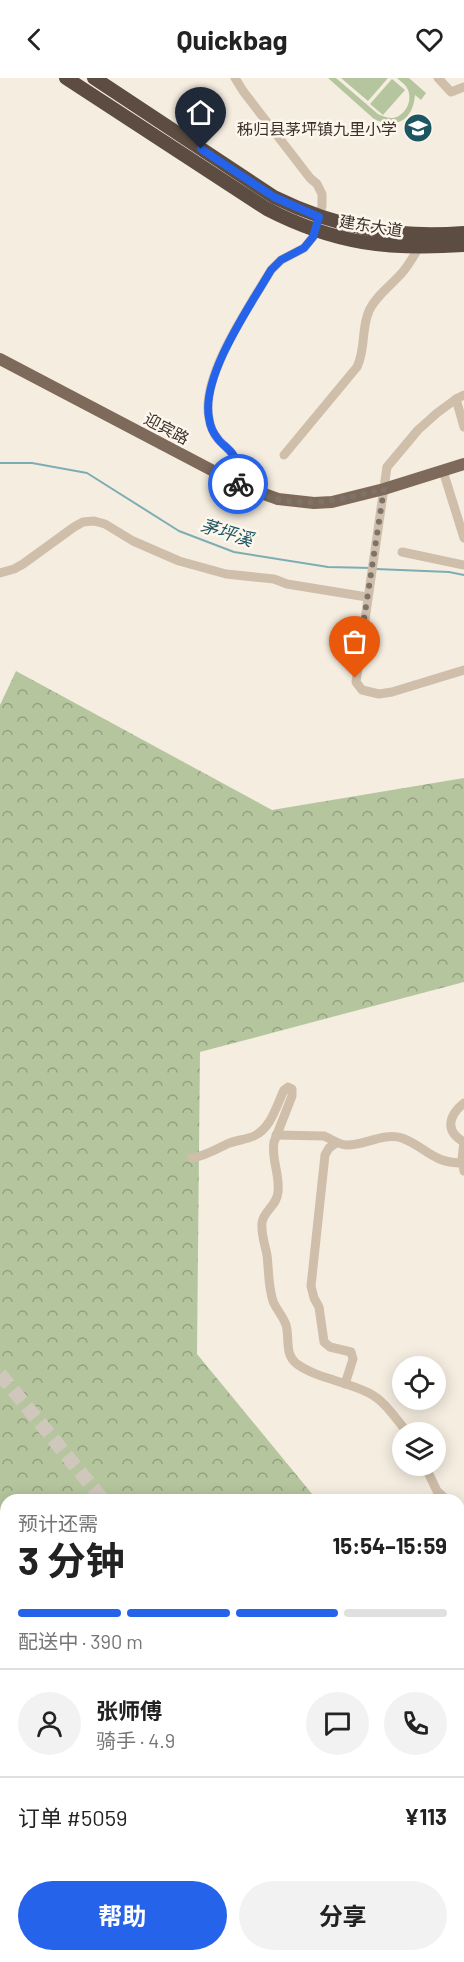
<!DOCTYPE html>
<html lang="zh">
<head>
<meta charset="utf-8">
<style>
  :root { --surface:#fff; --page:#f2f2f2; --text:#222; --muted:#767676; --line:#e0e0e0; --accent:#2563eb }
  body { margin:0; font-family:Barlow,"Noto Sans SC",sans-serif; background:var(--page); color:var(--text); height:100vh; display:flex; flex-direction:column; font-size:22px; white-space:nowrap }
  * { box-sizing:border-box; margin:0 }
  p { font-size:20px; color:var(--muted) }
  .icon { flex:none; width:33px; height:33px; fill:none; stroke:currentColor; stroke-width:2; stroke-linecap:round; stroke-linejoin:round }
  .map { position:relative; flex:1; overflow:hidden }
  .drawer { position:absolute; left:0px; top:1416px; width:465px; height:468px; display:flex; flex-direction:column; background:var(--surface); border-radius:18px 18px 0 0; box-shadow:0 3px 15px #0003 }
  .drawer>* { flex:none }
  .tools { position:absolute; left:392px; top:1278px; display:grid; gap:12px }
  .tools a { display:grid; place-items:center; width:54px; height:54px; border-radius:50%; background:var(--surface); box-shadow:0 3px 15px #0003; font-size:30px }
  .pin { position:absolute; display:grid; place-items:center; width:51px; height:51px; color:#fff; margin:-62px -26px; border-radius:50% 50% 50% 0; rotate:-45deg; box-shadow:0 0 6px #0007 }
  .pin .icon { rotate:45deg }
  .courier { position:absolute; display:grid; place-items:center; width:60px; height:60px; margin:-30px; border:4px solid #2563eb; border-radius:50%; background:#fff; color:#222; box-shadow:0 2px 8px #0007 }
  .overview em { font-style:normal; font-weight:700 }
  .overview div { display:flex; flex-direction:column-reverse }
  .overview { display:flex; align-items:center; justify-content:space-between; height:102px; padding:0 18px }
  h1 { font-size:39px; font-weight:700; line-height:45px }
  .bar { display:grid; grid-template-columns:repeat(4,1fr); gap:9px 6px; align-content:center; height:72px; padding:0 18px }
  .bar i { height:8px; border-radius:4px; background:var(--line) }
  .bar .active { background:var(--accent) }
  .bar p { grid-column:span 4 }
  .line { display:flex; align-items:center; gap:15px; padding:0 18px; border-top:2px solid var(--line) }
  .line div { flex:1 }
  .round { display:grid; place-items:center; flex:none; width:63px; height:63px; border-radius:32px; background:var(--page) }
  .cta { display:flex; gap:12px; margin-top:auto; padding:12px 18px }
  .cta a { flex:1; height:69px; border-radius:36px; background:var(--accent); color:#fff; font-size:24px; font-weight:700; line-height:69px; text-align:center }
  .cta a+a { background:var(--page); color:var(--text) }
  header { display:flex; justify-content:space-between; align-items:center; height:78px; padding:0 18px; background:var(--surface); font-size:27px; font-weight:700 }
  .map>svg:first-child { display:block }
  .forest { fill:url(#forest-crowns) }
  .pitch { fill:#b5c69e }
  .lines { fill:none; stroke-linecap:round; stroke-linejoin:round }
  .stream { stroke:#7dadb4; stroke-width:2 }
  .highway-tunnel { stroke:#d0c7bc; stroke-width:14; stroke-dasharray:14 7; stroke-linecap:butt }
  .minor { stroke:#cfbeaa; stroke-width:9 }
  .major { stroke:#7e6a5a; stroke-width:12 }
  .highway { stroke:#5d4c41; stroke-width:14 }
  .done { stroke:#7d736a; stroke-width:6; stroke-dasharray:0 10.8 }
  .route { stroke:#2563eb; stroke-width:8 }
  .labels { text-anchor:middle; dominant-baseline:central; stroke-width:5; stroke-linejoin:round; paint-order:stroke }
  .poi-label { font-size:16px; fill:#3c312a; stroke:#fcf6ed; text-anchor:end }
  .street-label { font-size:16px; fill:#3c312a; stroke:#fcf6ed }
  .water-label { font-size:18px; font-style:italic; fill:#1c5661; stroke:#fcf6ed }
</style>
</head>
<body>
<header><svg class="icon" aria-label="back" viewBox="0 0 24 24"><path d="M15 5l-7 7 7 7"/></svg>Quickbag<svg class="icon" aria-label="heart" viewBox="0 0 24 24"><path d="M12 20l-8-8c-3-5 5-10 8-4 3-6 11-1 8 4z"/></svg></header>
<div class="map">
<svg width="464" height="1884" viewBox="0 0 464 1884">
  <defs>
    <pattern id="forest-crowns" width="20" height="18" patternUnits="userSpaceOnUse" patternTransform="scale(1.5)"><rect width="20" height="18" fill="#b5c69e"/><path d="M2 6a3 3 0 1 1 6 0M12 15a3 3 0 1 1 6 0" fill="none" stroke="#94a181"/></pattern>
  </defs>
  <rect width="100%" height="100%" fill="#f5ede0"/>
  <polygon class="forest" points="16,593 272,732 464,700 464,904 200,974 197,1276 317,1422 6,1422 6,1878 459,1878 459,1593 464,1599 464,1842 461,1884 0,1884 0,627"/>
  <g class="pitch">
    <path d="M328,0H336L378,36C382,38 387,40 392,40C405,39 414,22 407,10C405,6 400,3 397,0H409L426,15L421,22L415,17C413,42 396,52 374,41Z"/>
    <polygon points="341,0 388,0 368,23"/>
    <polygon points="392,1 405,12 383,37 370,26"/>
  </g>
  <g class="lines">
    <g class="stream">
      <polyline points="0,385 32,385 87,395 179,453 234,474 328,489 371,490"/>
      <polyline points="376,491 449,494 464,497"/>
    </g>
    <g class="highway-tunnel">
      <polyline points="0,1296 103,1422"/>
      <polyline points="459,1857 464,1863"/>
    </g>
    <g class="minor">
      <polyline points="438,0 451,14 464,9"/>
      <polyline points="464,317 456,321 437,335 418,352 387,389 356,604 362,612 379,616 392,614 464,592"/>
      <polyline points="456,321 464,349"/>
      <path d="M284,377L357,289C366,271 361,250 369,233C375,219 390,208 400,197C408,189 413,179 419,169L420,165"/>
      <polyline points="443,393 464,460"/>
      <path d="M228,401C230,396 234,389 235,383C235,374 223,368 218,361C213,355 210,348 209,340C200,298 250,228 271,192L281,182L304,170L313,159L322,128V116L317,106L310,100L243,13L235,0"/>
      <polyline points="402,474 464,487"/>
      <polyline points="0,495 14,491 23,486 74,449 83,444 94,443 105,446 133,463 179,483 226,496 274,501 287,506 367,519"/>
      <path d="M464,1025C449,1037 444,1053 464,1064"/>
      <path d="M276,1057L324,1058C332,1061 337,1066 346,1067C364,1068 383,1054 402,1060C426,1069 432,1085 462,1085"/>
      <polyline points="464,1064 462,1081 464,1093"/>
      <polyline points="336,1065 329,1070 325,1077 311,1208 314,1220 319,1229 324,1264 330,1269 351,1274 353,1281 345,1306"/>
      <path d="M192,1080C205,1078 215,1072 227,1066C236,1062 245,1062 254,1058C271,1050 276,1029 284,1012L288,1009L292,1011V1018L274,1064C271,1081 280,1096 278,1114C277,1128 263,1133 262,1145C261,1156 265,1167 267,1177C269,1193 268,1208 273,1223C276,1231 283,1238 286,1247C290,1261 284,1276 297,1286C318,1301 346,1303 369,1315C385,1323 396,1341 407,1354"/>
      <polyline points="425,1388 437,1413 447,1422"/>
      <polyline points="459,1430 464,1434"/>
      <polyline points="459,1769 464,1769"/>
      <polyline points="0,1857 6,1852"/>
    </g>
    <polyline class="major" points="0,281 242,408 278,421 314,425 332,424 384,411 464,386"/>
    <g class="highway">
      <path d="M66,0L267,131C335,166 388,172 464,167"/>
      <path d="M94,0L274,119C337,150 394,160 464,155"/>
    </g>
  </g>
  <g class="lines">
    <path class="done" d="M238,406C291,434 329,425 384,411L355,600"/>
    <path class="route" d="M201,71L274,119L319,139L313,159L304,170L281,182L271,192C250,228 201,298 209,340C210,348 213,355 218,361C223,368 235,374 235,383C234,389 230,396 228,401L238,406"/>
  </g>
  <defs>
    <g id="school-disc" transform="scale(1.5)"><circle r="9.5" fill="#1c5661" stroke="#fcf6ed"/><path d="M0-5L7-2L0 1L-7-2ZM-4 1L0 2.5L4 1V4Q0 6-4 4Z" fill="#fff"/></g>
  </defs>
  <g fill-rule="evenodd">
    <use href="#school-disc" x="418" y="50"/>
  </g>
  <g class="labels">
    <g class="poi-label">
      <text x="397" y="50">秭归县茅坪镇九里小学</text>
    </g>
    <g class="street-label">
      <text transform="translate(371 147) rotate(9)">建东大道</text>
      <text transform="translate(167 350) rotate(28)">迎宾路</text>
    </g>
    <g class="water-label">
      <text transform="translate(227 454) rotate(17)">茅坪溪</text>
    </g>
  </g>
</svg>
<div class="tools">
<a><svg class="icon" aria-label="locate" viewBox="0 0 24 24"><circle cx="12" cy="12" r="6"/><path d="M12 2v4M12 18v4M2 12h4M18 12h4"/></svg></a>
<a><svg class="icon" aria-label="layers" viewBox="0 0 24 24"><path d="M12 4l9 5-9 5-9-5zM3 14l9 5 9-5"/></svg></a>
</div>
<div class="pin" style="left:355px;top:600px;background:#ea580c"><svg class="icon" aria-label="bag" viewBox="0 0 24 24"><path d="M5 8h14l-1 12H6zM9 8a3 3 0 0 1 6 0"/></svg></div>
<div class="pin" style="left:201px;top:71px;background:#1f2937"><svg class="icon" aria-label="home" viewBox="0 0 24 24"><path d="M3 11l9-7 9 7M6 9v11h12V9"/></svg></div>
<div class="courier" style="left:238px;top:406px"><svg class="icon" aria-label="bike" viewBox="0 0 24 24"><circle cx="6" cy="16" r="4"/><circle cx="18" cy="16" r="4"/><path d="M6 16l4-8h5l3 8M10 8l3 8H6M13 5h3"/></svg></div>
<section class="drawer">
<div class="overview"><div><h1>3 分钟</h1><p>预计还需</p></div><em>15:54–15:59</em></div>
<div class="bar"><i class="active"></i><i class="active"></i><i class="active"></i><i></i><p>配送中 · 390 m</p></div>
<div class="line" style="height:108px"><a class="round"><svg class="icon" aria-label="person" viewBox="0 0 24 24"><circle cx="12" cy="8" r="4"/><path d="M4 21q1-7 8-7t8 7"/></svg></a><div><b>张师傅</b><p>骑手 · 4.9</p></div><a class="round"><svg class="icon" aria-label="chat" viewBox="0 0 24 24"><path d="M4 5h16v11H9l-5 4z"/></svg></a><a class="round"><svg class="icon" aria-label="phone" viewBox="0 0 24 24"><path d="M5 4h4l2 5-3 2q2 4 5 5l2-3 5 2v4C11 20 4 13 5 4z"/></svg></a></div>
<div class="line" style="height:78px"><div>订单 #5059</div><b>¥113</b></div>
<div class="cta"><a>帮助</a><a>分享</a></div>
</section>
</div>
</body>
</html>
